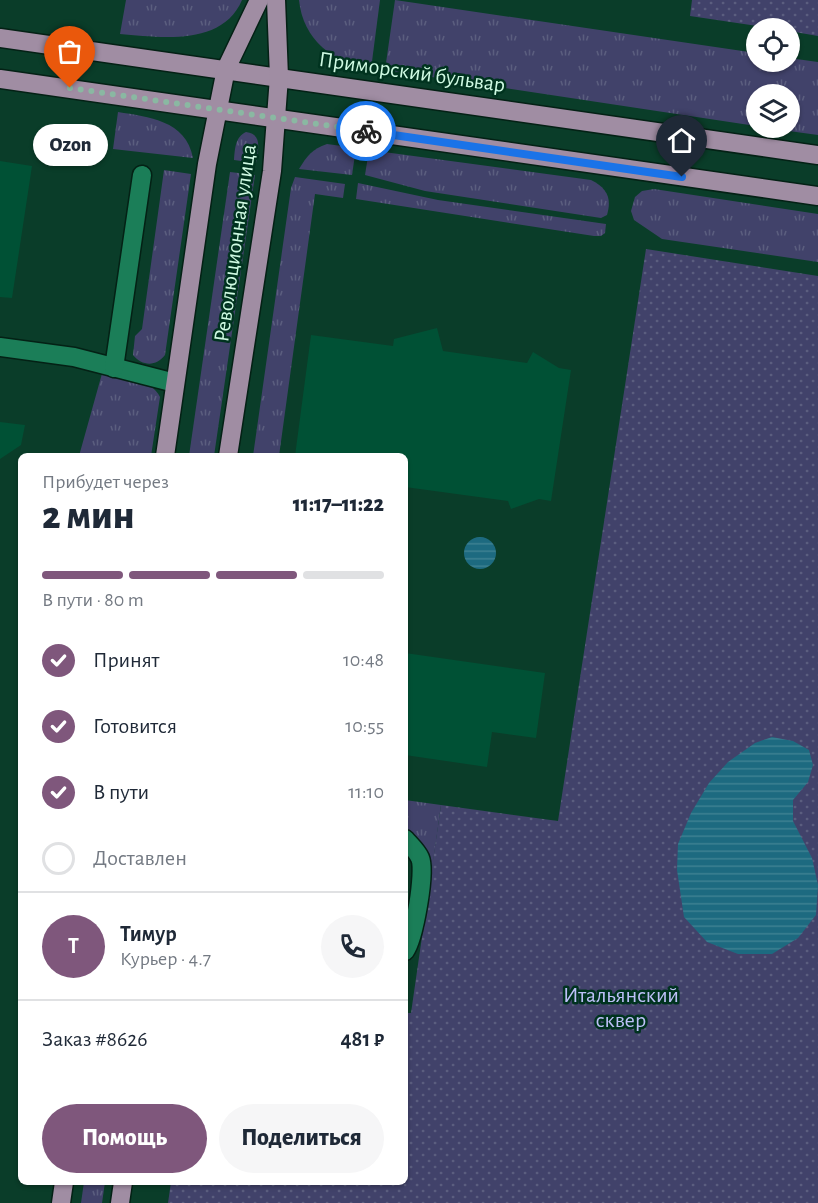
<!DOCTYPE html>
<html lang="ru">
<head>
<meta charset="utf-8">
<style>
  :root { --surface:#fff; --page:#f6f6f7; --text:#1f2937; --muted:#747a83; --line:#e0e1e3; --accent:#7f577c }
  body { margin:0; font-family:"Alegreya Sans",sans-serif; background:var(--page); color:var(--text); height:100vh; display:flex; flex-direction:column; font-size:22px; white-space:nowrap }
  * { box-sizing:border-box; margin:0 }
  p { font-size:20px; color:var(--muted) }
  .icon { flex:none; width:33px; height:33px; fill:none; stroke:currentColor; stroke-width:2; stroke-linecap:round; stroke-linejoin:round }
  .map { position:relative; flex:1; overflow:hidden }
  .details { position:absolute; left:18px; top:453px; width:390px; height:732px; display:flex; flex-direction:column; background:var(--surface); border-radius:9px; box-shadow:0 2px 4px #0004 }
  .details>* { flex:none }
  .controls { position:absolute; left:746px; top:18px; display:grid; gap:12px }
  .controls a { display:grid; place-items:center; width:54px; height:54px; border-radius:50%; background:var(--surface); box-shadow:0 2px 4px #0004; font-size:30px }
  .pin { position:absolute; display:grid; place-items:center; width:51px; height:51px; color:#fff; margin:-62px -26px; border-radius:50% 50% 50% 0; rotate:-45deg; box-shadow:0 0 6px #0007 }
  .pin .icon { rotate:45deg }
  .courier { position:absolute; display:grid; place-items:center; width:60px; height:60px; margin:-30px; border:4px solid #1a73e8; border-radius:50%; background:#fff; color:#222; box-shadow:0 2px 8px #0007 }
  .bubble { position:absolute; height:42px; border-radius:21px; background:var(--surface); box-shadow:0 2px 4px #0004; font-size:20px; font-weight:800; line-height:42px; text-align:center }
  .head em { font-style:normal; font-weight:800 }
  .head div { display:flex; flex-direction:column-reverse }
  .head { display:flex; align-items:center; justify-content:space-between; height:102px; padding:0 24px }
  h1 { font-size:39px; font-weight:800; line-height:45px }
  .bar { display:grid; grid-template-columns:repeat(4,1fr); gap:9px 6px; align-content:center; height:72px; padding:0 24px }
  .bar i { height:8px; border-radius:4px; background:var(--line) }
  .bar .active { background:var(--accent) }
  .bar p { grid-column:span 4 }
  .line { display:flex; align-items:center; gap:15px; padding:0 24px; border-top:2px solid var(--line) }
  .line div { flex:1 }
  .round { display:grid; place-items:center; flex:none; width:63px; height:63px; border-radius:32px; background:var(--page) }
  ol { padding:0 24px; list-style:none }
  li { display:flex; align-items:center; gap:18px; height:66px }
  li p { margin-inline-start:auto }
  li .icon { padding:6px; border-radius:50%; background:var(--accent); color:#fff; stroke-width:4 }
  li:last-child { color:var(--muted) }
  li i { width:33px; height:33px; border:3px solid var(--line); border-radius:50% }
  .action { display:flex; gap:12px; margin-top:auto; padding:12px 24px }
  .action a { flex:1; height:69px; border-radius:36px; background:var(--accent); color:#fff; font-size:24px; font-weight:800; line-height:69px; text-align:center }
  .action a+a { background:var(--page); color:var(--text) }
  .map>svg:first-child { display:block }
  .grass { fill:url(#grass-tufts) }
  .park { fill:url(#park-dots) }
  .water { fill:url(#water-rules) }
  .building { fill:#005135 }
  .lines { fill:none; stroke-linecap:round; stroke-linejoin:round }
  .minor-casing { stroke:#042115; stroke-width:21 }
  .major-casing { stroke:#042115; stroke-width:21 }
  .minor { stroke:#1b7e58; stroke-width:18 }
  .major { stroke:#a08da3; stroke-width:18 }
  .done { stroke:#8ab8a2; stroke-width:6; stroke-dasharray:0 10.8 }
  .route { stroke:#1a73e8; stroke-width:8 }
  .labels { text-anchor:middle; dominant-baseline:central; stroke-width:5; stroke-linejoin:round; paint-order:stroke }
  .street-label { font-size:22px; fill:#cffae3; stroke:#00331f }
  .park-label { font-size:22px; fill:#bdc0f8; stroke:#00331f }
</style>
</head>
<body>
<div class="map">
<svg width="818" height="1203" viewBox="0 0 818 1203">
  <defs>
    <pattern id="grass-tufts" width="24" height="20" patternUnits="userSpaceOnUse" patternTransform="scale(1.5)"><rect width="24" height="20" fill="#41426a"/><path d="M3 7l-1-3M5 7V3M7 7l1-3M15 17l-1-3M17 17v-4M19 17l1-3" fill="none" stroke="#5b5e7f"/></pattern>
    <pattern id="park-dots" width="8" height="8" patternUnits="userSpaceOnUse" patternTransform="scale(1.5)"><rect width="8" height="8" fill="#41426a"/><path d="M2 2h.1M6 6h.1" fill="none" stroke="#5b5e7f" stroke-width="1.8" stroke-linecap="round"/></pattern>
    <pattern id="water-rules" width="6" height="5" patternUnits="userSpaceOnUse" patternTransform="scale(1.5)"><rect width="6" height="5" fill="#1d6a80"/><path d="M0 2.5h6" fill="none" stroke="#3d8092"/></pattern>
  </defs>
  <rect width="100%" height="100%" fill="#0a3d29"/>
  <g class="grass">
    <path d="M126,0H242C222,47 160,37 120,34Z"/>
    <path d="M299,0H380L371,69C333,63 303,40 299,0Z"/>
    <polygon points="395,0 756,53 756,62 789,62 789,58 818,62 818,135 767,128 789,128 789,94 756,94 756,126 385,70"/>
    <path d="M118,112C148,117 186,120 193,158L113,149Z"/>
    <path d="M246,132C263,134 258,150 256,163L234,160C235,149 235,137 246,132Z"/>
    <path d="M327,144L356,148L352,175L299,169C307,156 312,149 327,144Z"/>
    <path d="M369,150L591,180C607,188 612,198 607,215L601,218L425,191L365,175Z"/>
    <path d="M164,170L191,174L165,355C156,367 142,366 133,355L135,336L142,329Z"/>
    <polygon points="230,172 255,175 214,456 189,456"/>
    <polygon points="295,177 345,184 343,198 315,194 279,456 253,456 291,188"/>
    <polygon points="358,183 438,200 606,224 605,233 601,236 594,236 356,199"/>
    <polygon points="654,189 818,214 818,262 662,239 634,220 631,211 635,197 642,191"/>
    <path d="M103,370C121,376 152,379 160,397L151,456H79Z"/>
    <path d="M405,800L441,805L431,877C429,860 420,839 405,830Z"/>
    <polygon points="84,1182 105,1182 102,1203 81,1203"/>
  </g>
  <g class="park">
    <polygon points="692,0 818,0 818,36 789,31 789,28 770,28 690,16"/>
    <polygon points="646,249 818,276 818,1203 168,1203 171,1182 405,1182 405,1013 411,1013 441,805 558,821"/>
  </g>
  <g class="water">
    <circle cx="480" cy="553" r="16"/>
    <polygon points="772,737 793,741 809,750 813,765 808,782 793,800 793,821 812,858 818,885 816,915 798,938 772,954 738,954 707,942 684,917 677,870 678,844 691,813 709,783 728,762 755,743"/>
  </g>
  <g class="building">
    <polygon points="0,161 32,166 12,298 0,297"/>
    <polygon points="437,328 443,351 527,363 533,352 559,368 571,370 551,501 539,499 511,509 508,501 405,487 405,456 295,456 311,335 393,346 394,339"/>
    <polygon points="0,422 25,425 21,445 0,459"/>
    <polygon points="405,653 545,673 536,738 492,732 487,767 405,755"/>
  </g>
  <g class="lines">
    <g class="minor-casing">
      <g id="minor">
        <polyline points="0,347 74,357 175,383"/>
        <polyline points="114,368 142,175"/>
        <path d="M405,839C410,845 417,851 420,858C426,871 414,939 405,951"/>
      </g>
    </g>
    <g class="major-casing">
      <g id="major">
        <polyline points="0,38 818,155"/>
        <polyline points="0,79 818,196"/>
        <polyline points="165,456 207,164 226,69 259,0"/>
        <polyline points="228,456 272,171 279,77 276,0"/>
        <polyline points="61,1203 64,1182"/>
        <polyline points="120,1203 123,1182"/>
      </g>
    </g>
    <use href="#minor" class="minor"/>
    <use href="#major" class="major"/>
  </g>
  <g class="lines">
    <polyline class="done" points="70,88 366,131"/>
    <polyline class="route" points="366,131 682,177"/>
  </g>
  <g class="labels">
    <g class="street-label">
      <text transform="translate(412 72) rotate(8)">Приморский бульвар</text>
      <text transform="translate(235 243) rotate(-82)">Революционная улица</text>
    </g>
    <g class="park-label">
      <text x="621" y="995">Итальянский<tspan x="621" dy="25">сквер</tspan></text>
    </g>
  </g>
</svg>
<div class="controls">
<a><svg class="icon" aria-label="locate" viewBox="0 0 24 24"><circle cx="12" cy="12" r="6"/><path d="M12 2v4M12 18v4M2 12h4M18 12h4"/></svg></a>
<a><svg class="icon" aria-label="layers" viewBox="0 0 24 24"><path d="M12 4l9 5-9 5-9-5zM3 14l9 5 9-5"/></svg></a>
</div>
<div class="pin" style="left:70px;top:88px;background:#ea580c"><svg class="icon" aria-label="bag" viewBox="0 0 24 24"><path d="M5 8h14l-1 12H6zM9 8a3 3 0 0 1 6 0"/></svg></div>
<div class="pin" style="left:682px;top:177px;background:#1f2937"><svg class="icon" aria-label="home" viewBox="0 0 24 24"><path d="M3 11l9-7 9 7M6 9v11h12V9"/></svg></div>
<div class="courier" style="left:366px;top:131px"><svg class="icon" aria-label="bike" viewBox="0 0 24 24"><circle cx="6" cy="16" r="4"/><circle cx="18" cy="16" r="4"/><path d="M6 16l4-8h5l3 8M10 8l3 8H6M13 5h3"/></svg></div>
<div class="bubble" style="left:33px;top:124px;width:75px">Ozon</div>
<section class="details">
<div class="head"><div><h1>2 мин</h1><p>Прибудет через</p></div><em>11:17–11:22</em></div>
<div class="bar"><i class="active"></i><i class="active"></i><i class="active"></i><i></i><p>В пути · 80 m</p></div>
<ol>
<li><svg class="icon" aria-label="check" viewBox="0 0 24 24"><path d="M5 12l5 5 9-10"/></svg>Принят<p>10:48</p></li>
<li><svg class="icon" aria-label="check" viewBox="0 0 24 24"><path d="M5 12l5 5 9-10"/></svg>Готовится<p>10:55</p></li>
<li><svg class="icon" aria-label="check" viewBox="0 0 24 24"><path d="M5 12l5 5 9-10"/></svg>В пути<p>11:10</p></li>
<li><i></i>Доставлен</li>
</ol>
<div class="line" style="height:108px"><b class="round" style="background:var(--accent);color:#fff">Т</b><div><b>Тимур</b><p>Курьер · 4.7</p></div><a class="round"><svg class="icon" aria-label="phone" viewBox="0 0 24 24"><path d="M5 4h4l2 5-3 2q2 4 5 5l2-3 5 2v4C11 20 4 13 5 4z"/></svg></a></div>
<div class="line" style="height:78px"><div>Заказ #8626</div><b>481 ₽</b></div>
<div class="action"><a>Помощь</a><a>Поделиться</a></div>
</section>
</div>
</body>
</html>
